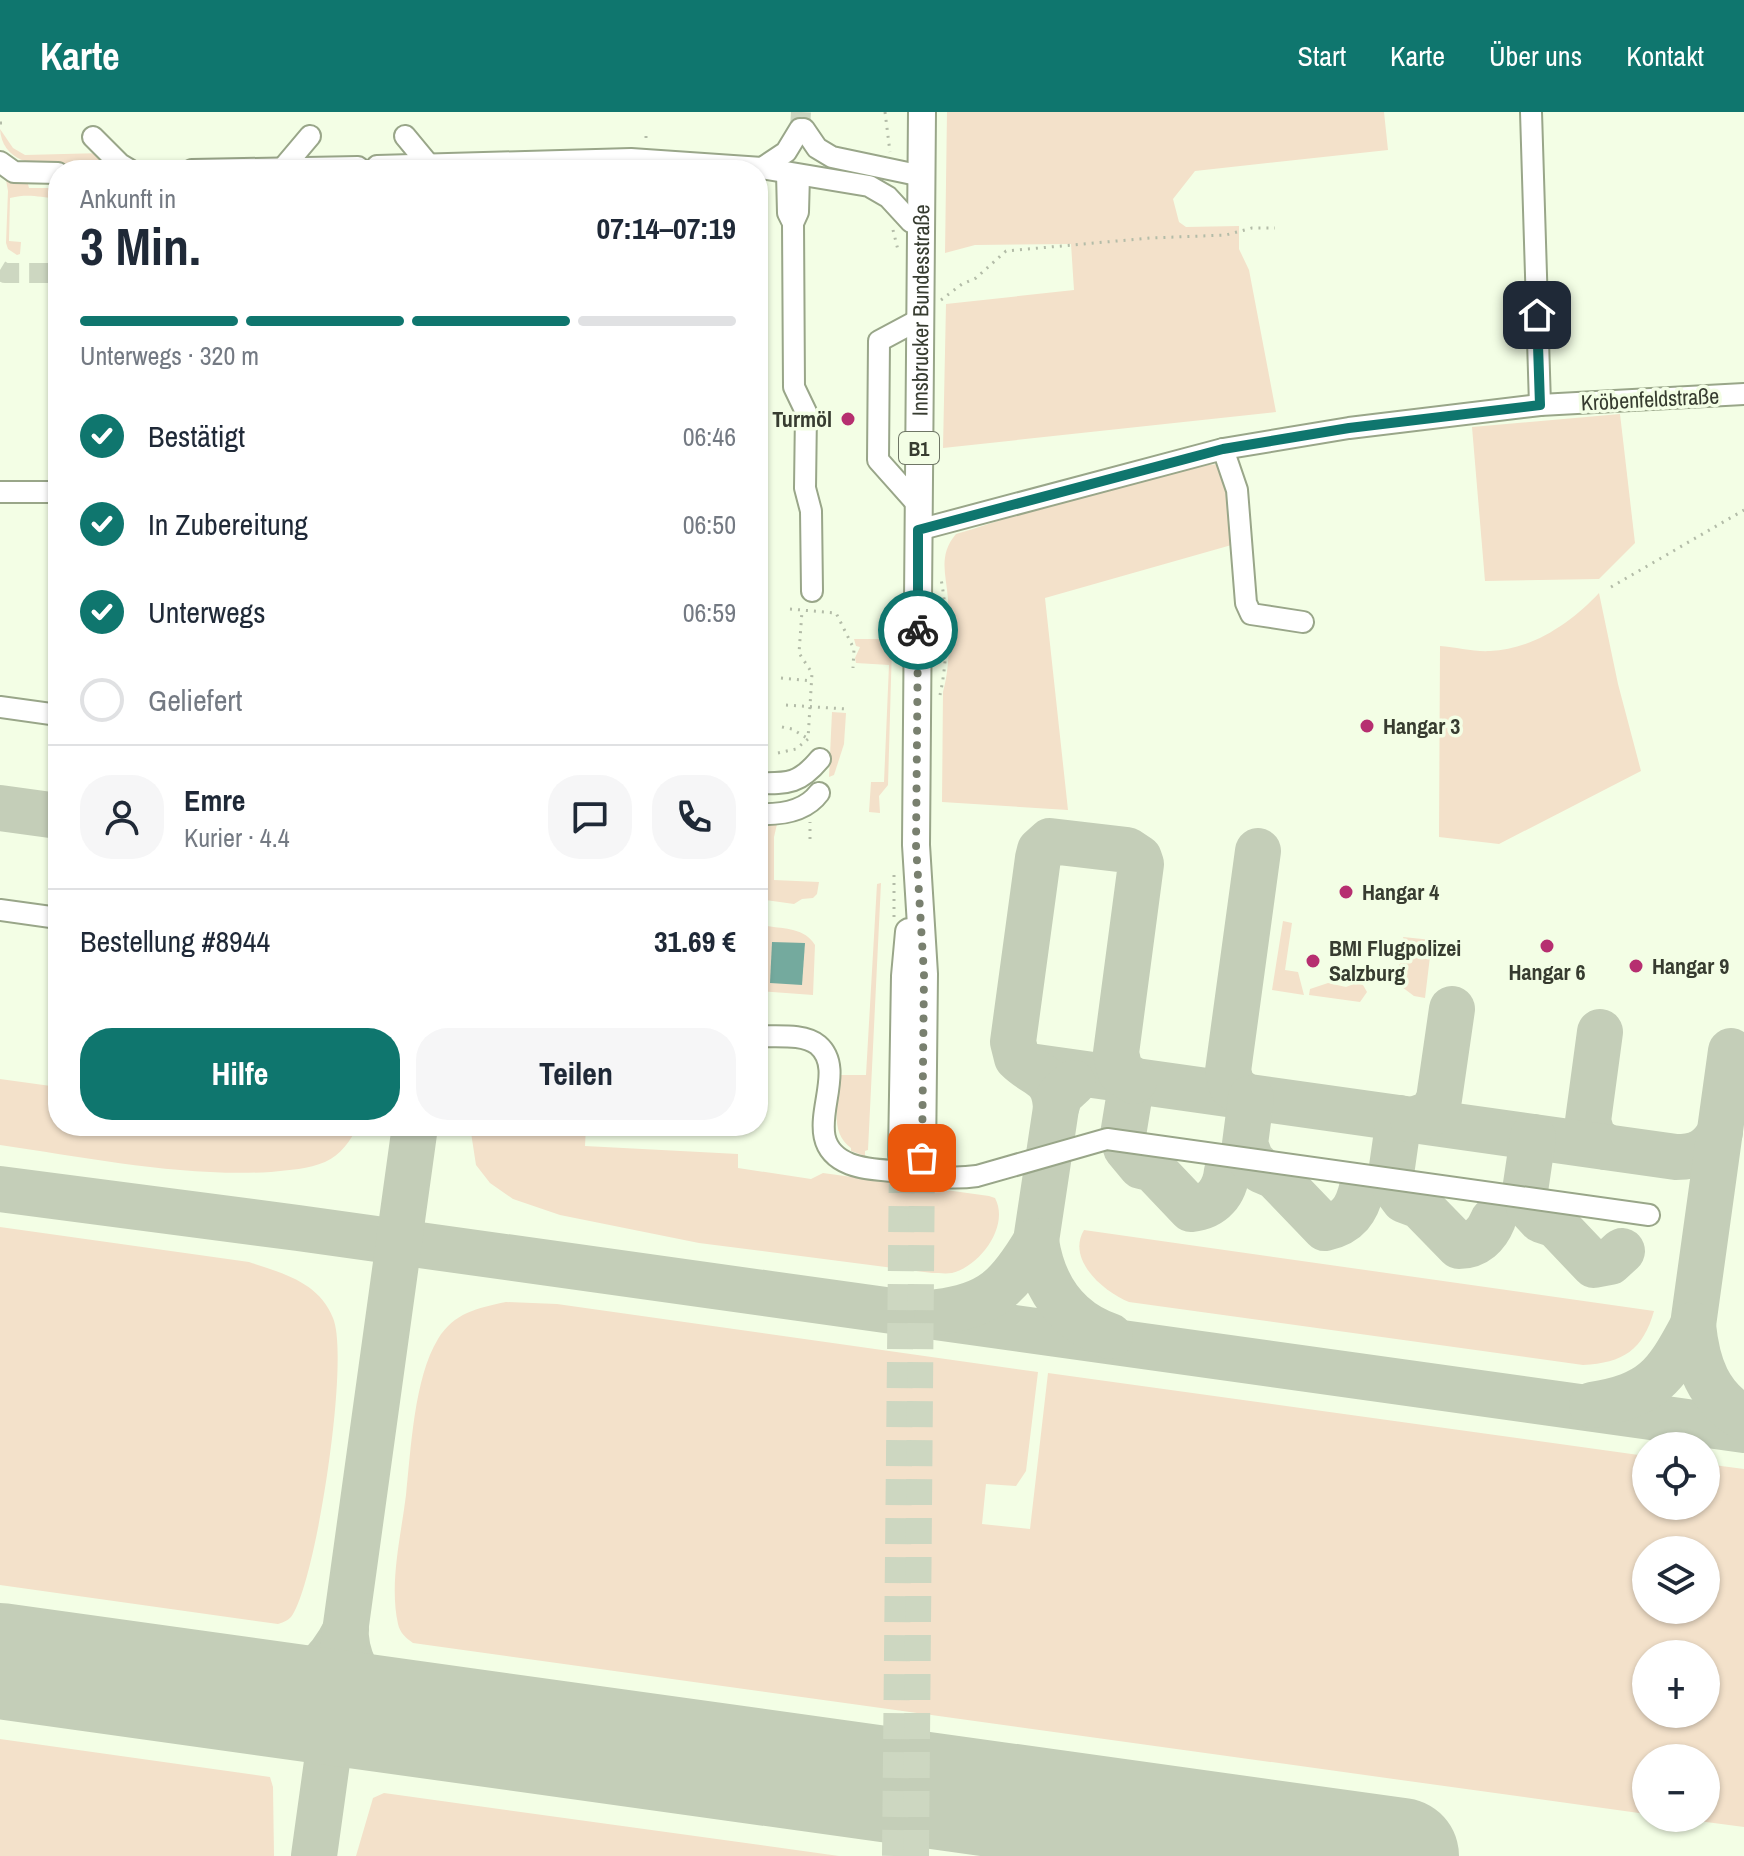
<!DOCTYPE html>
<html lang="de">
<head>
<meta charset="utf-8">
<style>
  :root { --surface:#fff; --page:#f6f6f7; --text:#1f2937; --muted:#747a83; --line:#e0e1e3; --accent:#0f766e }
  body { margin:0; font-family:"Archivo Narrow",sans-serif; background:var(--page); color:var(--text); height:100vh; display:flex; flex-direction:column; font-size:30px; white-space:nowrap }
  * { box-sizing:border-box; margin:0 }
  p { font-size:26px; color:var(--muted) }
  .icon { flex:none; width:44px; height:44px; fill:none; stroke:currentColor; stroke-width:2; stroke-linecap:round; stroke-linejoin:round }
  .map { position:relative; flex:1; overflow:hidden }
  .panel { position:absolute; left:48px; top:48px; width:720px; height:976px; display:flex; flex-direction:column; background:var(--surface); border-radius:32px; box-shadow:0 2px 6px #0004 }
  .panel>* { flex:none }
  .controls { position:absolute; left:1632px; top:1320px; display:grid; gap:16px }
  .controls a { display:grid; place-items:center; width:88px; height:88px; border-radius:50%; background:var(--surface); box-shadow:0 2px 6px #0004; font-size:40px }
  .pin { position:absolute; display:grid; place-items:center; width:68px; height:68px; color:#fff; margin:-34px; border-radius:16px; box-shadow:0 4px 12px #0006 }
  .courier { position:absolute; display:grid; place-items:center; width:80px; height:80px; margin:-40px; border:6px solid #0f766e; border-radius:50%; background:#fff; color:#222; box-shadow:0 2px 10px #0007 }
  .overview em { font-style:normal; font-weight:700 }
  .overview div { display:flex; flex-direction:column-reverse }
  .overview { display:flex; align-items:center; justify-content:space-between; height:136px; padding:0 32px }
  h1 { font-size:52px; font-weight:700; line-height:60px }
  .bar { display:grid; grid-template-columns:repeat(4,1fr); gap:12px 8px; align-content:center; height:96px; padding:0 32px }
  .bar i { height:10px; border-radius:6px; background:var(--line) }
  .bar .active { background:var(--accent) }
  .bar p { grid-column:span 4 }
  .line { display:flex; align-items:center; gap:20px; padding:0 32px; border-top:2px solid var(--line) }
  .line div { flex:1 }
  .round { display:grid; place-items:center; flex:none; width:84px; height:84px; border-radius:32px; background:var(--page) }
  ol { padding:0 32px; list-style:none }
  li { display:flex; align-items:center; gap:24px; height:88px }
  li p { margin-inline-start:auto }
  li .icon { padding:8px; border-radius:50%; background:var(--accent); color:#fff; stroke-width:4 }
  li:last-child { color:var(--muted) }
  li i { width:44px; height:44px; border:4px solid var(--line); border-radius:50% }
  .primary-button { display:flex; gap:16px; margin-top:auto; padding:16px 32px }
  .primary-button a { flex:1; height:92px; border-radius:32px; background:var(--accent); color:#fff; font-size:32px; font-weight:700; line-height:92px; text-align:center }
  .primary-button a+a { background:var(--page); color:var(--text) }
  header { display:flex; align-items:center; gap:48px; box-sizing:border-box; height:112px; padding:0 40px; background:var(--accent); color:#fff }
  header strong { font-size:38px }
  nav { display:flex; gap:44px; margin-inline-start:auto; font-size:28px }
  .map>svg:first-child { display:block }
  .green { fill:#f3e1ca; fill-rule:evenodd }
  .water { fill:#74aa9e }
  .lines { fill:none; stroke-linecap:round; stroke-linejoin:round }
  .taxiway { stroke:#c4ceb8; stroke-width:46 }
  .runway { stroke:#c4ceb8; stroke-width:116 }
  .minor-tunnel { stroke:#cdd7c1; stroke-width:20; stroke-dasharray:20 10; stroke-linecap:butt }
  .major-tunnel { stroke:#cdd7c1; stroke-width:26; stroke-dasharray:26 13; stroke-linecap:butt }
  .minor-casing { stroke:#99a689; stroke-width:24 }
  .major-casing { stroke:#99a689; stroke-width:30 }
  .path { stroke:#b3bca8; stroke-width:3; stroke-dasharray:2 6; stroke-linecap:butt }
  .minor { stroke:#fff; stroke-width:20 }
  .major { stroke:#fff; stroke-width:26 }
  .done { stroke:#79806f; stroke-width:8; stroke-dasharray:0 14.4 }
  .route { stroke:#0f766e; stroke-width:10 }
  .poi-dot { fill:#b62f70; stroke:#f3fee5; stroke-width:3 }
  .labels { text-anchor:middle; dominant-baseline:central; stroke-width:7; stroke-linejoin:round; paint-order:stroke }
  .shield { fill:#f3fee5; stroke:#6f7666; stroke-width:2 }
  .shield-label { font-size:20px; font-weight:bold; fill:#373c30 }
  .street-label { font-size:22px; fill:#373c30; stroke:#f3fee5 }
  .poi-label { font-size:22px; font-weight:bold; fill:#373c30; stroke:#f3fee5; text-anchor:start }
</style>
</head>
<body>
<header>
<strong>Karte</strong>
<nav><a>Start</a><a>Karte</a><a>Über uns</a><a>Kontakt</a></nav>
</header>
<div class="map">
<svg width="1744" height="1744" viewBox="0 0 1744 1744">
  <rect width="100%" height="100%" fill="#f3fee5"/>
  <g class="green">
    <polygon points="947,0 1384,0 1388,38 1195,59 1173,87 1179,110 1186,115 1239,114 1239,137 1249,158 1276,300 943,336 946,192 1074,178 1071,132 975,133 945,141"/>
    <path d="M0,17L13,36L25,43L103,41L109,52C76,53 3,66 0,17Z"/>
    <path d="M6,68L28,72L29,76H58V86C38,86 31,81 10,86L9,129L21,130L20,142L17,143L8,137L6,131L8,79Z"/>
    <polygon points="1620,302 1635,431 1599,467 1485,469 1472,315"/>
    <path d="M1218,352L1227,364L1235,432L1045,486L1068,698L942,690L943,580C951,552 949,516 948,487C946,462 938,443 956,422C1040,397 1131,361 1218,352Z"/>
    <path d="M1599,481L1618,572L1641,659L1499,732L1439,725L1440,534C1456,535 1474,540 1490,539C1532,538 1572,510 1599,481Z"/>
    <polygon points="854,527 883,527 892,533 888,673 879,684 880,701 869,700 871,670 884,670 889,553 856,551 855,546 860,535 856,534"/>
    <polygon points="832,600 846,601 844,632 834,663 829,665"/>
    <polygon points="758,708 778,708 774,725 774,768 819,770 817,782 813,786 802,787 794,792 758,787"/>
    <path d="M881,771L868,1038L865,1039V1044L851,1039V1036C828,1020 839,987 841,963H866L877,772Z"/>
    <polygon points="1283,809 1292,811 1285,858 1298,860 1304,883 1272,878"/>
    <path d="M767,814C785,817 805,816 815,833L813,883L758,879L761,818H767Z"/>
    <path d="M1403,825L1432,828L1425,886L1414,884L1402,875L1404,864L1399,853C1408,843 1407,837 1403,825Z"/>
    <polygon points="1328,871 1346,875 1356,871 1363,873 1367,880 1360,890 1309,883 1310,877"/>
    <path d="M0,967L58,975V1014H358C350,1029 341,1043 325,1050C309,1057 289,1058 271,1060C181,1065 89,1046 0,1033Z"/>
    <path d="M470,1014H586L585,1034L738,1042V1056L811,1067L823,1061L989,1084L995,1086C1010,1114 980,1154 952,1161C946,1162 938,1161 932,1161L699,1131L560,1103L513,1087L490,1071L476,1053Z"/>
    <path d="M0,1115L249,1150C282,1161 319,1170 333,1206C350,1246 317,1463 293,1502C290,1508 284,1510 278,1512L0,1473Z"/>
    <path d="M1084,1118L1654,1199C1643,1238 1623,1251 1583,1253L1129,1190C1104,1180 1066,1148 1084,1118Z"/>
    <path d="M506,1190L557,1192L1038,1260L1026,1359L1016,1374L986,1372L982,1412L1030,1417L1048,1261L1646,1344V1394H1706V1352L1744,1357V1715L1676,1706H1706V1646H1646V1702L413,1531C406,1526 400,1521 398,1512C389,1471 401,1424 406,1383C411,1338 414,1266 438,1227C454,1201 477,1196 506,1190ZM1646,1438H1706V1498H1646ZM1646,1542H1706V1602H1646Z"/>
    <polygon points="0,1627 270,1665 273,1675 274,1744 0,1744"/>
    <polygon points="384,1681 839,1744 356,1744 373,1686"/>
  </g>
  <polygon class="water" points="772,830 805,831 802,873 770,871"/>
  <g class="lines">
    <g class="taxiway">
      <polyline points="0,696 58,704"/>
      <polyline points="1600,920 1588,1009 1593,1026 1606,1035"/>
      <path d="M1029,954L1676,1045C1697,1045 1710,1039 1720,1020"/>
      <path d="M1132,968L1123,1023L1126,1036L1141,1054L1153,1057L1191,1097C1213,1095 1225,1080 1227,1059"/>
      <polyline points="1246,985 1232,974 1228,959 1258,739"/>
      <path d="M1251,986L1245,1032L1251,1048L1261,1058L1275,1064L1325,1116C1348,1111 1357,1098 1362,1076"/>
      <path d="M1056,996C1054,961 1037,966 1017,946L1013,930L1038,746L1040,738L1050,729L1127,738L1139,746L1141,752L1116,941L1120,959L1134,969"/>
      <path d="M1399,1006L1391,1062L1395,1076L1404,1088L1420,1094L1459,1134C1476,1134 1487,1123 1493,1108"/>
      <polyline points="1413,1008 1432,1001 1439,987 1452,897"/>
      <polyline points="1533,1025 1525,1079 1529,1095 1541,1108 1556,1113 1594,1153 1610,1150 1622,1139"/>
      <polyline points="0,1077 298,1116 1744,1318"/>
      <polyline points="1036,1129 1056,996 1060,983 1073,971"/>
      <path d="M937,1200C991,1194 1009,1174 1036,1129C1043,1174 1066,1209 1110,1224"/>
      <polyline points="1693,1213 1731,939"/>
      <path d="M1592,1293C1652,1283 1665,1266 1693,1213C1697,1253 1708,1285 1744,1306"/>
      <path d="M346,1525C348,1554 368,1585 394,1600C401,1604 411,1605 419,1607"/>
      <path d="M262,1585C303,1572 327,1556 346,1517"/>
      <polyline points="314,1744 415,1014"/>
    </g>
    <polyline class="runway" points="0,1549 1401,1744"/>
    <g class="minor-tunnel">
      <polyline points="800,17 801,0"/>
      <polyline points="0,158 5,161 58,161"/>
    </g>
    <g class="major-tunnel">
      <polyline points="895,1744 902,1043"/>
      <polyline points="916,1744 922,1046"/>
    </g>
    <g class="minor-casing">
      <g id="minor">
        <polyline points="1531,0 1540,293"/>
        <polyline points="804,17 817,36 832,45 922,64"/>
        <polyline points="405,24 429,53"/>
        <polyline points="93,25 120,52 130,58"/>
        <polyline points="0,50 14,60 58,61"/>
        <polyline points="377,54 631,47 762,56 869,74 888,85 911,110"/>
        <polyline points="283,56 310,24"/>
        <polyline points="762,56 786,40 800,17"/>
        <polyline points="192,58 358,55"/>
        <polyline points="787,61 788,101 793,111 798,100 799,63"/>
        <polyline points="793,111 794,275 806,300 805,376 811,399 812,479"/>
        <polyline points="1223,337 1237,378 1246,491 1251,502 1303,510"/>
        <polyline points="0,380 58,380"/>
        <polyline points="918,393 878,348 879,229 922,206"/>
        <polyline points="918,418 1223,337 1349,316 1540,293 1744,282"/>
        <polyline points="0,595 58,603"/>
        <path d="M758,671C789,672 800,671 820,647"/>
        <path d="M758,702C781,703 805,700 819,681"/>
        <polyline points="0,798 58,806"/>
        <path d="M758,924C775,925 804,921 818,933C853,963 792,1029 850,1052C863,1057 878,1058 892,1059C921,1063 948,1068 977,1064L1107,1027L1649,1103"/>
      </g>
    </g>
    <g class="major-casing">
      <g id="major">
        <polyline points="902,1043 905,864 909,820"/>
        <path id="s1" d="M922,1046L924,862L916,733L922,0"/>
      </g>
    </g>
    <g class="path">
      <polyline points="885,0 890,40"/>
      <polyline points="0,11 2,11"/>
      <polyline points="646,24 646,28"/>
      <polyline points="893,118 898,138"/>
      <polyline points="941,188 962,172 976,166 1006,139 1150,126 1226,123 1252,116 1275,116"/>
      <polyline points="1611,475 1744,398"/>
      <polyline points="790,497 836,501 854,537 853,556"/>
      <polyline points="781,566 812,569"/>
      <path d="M940,583C948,546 948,504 941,467"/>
      <polyline points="786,593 846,597"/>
      <polyline points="782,615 792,617 807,626"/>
      <polyline points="778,641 796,637 808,627 812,561 799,541 802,499"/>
      <polyline points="810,727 810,710"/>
      <polyline points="894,805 894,757"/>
    </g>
    <use href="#minor" class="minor"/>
    <use href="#major" class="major"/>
  </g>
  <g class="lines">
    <polyline class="done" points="918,518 916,733 924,862 922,1046"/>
    <polyline class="route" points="918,518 918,418 1223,337 1349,316 1540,293 1537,203"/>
  </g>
  <g class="poi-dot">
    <circle cx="848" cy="307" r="8"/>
    <circle cx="1367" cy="614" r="8"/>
    <circle cx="1346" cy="780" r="8"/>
    <circle cx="1547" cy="834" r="8"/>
    <circle cx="1313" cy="849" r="8"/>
    <circle cx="1636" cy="854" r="8"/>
  </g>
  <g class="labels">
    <rect class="shield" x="899" y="320" width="40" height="32" rx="6"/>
    <g class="shield-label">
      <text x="919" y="336">B1</text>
    </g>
    <g class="street-label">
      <text stroke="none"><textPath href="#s1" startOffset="848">Innsbrucker Bundesstraße</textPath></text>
      <text transform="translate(1650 287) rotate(-3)">Kröbenfeldstraße</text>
    </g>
    <g class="poi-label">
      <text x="832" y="307" text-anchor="end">Turmöl</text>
      <text x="1383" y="614">Hangar 3</text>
      <text x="1362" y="780">Hangar 4</text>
      <text x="1329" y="836">BMI Flugpolizei<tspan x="1329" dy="25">Salzburg</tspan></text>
      <text x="1652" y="854">Hangar 9</text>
      <text x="1547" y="860" text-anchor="middle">Hangar 6</text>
    </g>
  </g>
</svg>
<div class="controls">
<a><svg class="icon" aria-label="locate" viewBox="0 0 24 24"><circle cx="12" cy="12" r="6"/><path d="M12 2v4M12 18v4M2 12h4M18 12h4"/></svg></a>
<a><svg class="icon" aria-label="layers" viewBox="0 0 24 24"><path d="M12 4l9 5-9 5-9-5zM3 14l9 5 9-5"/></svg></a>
<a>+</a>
<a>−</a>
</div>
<div class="pin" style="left:922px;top:1046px;background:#ea580c"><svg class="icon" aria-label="bag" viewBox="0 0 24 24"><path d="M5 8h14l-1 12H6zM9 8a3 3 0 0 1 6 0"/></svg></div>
<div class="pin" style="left:1537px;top:203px;background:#1f2937"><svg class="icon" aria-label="home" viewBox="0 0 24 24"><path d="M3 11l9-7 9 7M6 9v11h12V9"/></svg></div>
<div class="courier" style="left:918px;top:518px"><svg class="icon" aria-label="bike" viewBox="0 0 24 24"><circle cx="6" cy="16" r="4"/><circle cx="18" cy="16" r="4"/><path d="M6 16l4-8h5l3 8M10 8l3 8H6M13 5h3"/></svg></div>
<section class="panel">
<div class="overview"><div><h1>3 Min.</h1><p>Ankunft in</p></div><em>07:14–07:19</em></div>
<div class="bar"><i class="active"></i><i class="active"></i><i class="active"></i><i></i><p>Unterwegs · 320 m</p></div>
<ol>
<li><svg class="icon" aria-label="check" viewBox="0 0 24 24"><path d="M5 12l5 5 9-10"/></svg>Bestätigt<p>06:46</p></li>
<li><svg class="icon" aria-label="check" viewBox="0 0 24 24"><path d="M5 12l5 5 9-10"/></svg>In Zubereitung<p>06:50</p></li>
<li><svg class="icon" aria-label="check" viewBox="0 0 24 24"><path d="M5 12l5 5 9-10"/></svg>Unterwegs<p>06:59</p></li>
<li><i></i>Geliefert</li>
</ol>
<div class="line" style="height:144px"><a class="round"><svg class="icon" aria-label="person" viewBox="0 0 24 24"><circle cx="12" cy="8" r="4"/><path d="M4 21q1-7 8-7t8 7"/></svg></a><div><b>Emre</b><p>Kurier · 4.4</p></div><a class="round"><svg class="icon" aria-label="chat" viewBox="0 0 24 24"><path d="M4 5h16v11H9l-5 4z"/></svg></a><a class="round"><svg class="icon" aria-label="phone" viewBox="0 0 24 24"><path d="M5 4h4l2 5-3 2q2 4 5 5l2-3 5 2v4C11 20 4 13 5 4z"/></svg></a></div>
<div class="line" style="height:104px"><div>Bestellung #8944</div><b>31.69 €</b></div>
<div class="primary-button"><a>Hilfe</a><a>Teilen</a></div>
</section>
</div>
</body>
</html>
